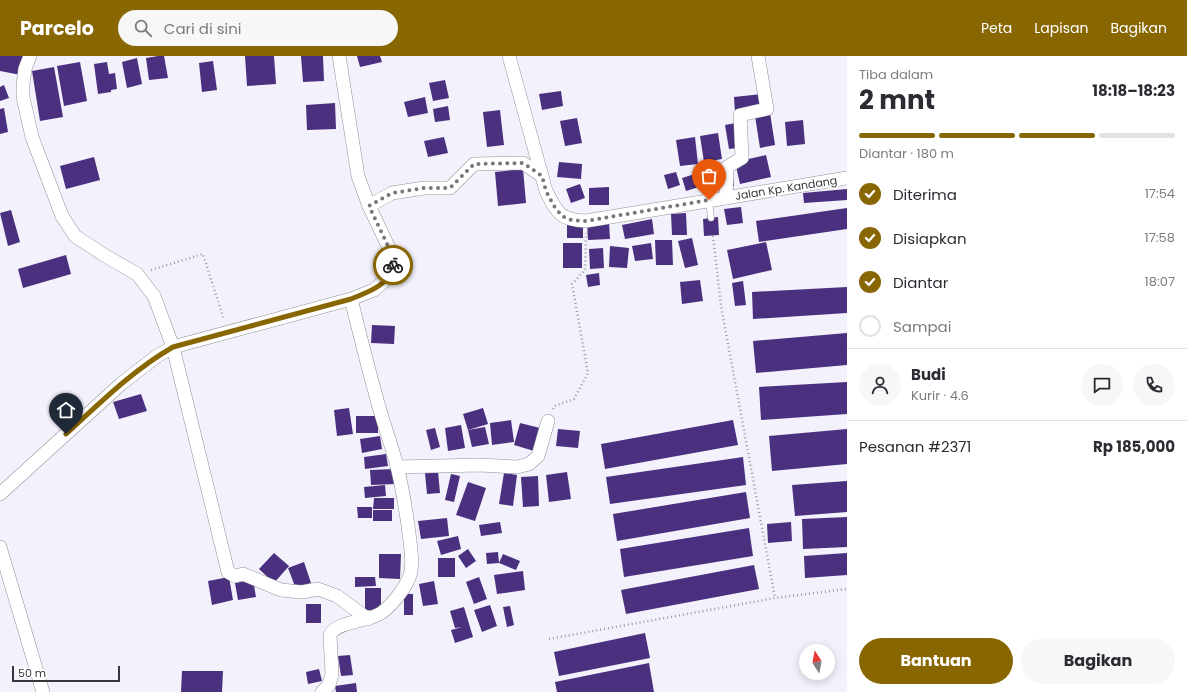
<!DOCTYPE html>
<html lang="id">
<head>
<meta charset="utf-8">
<style>
  :root { --surface:#fff; --page:#f7f7f7; --text:#2b2b33; --muted:#7c7c81; --line:#e1e1e2; --accent:#886602 }
  body { margin:0; font-family:Poppins,sans-serif; background:var(--page); color:var(--text); height:100vh; display:flex; flex-direction:column; font-size:15px; white-space:nowrap }
  * { box-sizing:border-box; margin:0 }
  p { font-size:13px; color:var(--muted) }
  .icon { flex:none; width:22px; height:22px; fill:none; stroke:currentColor; stroke-width:2; stroke-linecap:round; stroke-linejoin:round }
  .map { position:relative; flex:1; overflow:hidden }
  .drawer { display:flex; flex-direction:column; background:var(--surface); width:340px }
  .drawer>* { flex:none }
  .needle { width:26px; rotate:349deg }
  .tools { position:absolute; left:799px; top:588px; display:grid; gap:8px }
  .tools a { display:grid; place-items:center; width:36px; height:36px; border-radius:50%; background:var(--surface); box-shadow:0 2px 10px #0003; font-size:20px }
  .scale { position:absolute; left:12px; bottom:10px; width:108px; box-sizing:border-box; padding-left:4px; border:2px solid #37363a; border-top:0; font-size:11px; line-height:14px; white-space:nowrap; color:#37363a; -webkit-text-stroke:3px #fff; paint-order:stroke }
  .pin { position:absolute; display:grid; place-items:center; width:34px; height:34px; color:#fff; margin:-41px -17px; border-radius:50% 50% 50% 0; rotate:-45deg; box-shadow:0 0 4px #0007 }
  .pin .icon { rotate:45deg }
  .courier { position:absolute; display:grid; place-items:center; width:40px; height:40px; margin:-20px; border:3px solid #886602; border-radius:50%; background:#fff; color:#222; box-shadow:0 1px 5px #0007 }
  .overview em { font-style:normal; font-weight:700 }
  .overview div { display:flex; flex-direction:column-reverse }
  .overview { display:flex; align-items:center; justify-content:space-between; height:68px; padding:0 12px }
  h1 { font-size:26px; font-weight:700; line-height:30px }
  .bar { display:grid; grid-template-columns:repeat(4,1fr); gap:6px 4px; align-content:center; height:48px; padding:0 12px }
  .bar i { height:5px; border-radius:3px; background:var(--line) }
  .bar .selected { background:var(--accent) }
  .bar p { grid-column:span 4 }
  .line { display:flex; align-items:center; gap:10px; padding:0 12px; border-top:1px solid var(--line) }
  .line div { flex:1 }
  .round { display:grid; place-items:center; flex:none; width:42px; height:42px; border-radius:21px; background:var(--page) }
  ol { padding:0 12px; list-style:none }
  li { display:flex; align-items:center; gap:12px; height:44px }
  li p { margin-inline-start:auto }
  li .icon { padding:4px; border-radius:50%; background:var(--accent); color:#fff; stroke-width:4 }
  li:last-child { color:var(--muted) }
  li i { width:22px; height:22px; border:2px solid var(--line); border-radius:50% }
  .button { display:flex; gap:8px; margin-top:auto; padding:8px 12px }
  .button a { flex:1; height:46px; border-radius:24px; background:var(--accent); color:#fff; font-size:16px; font-weight:700; line-height:46px; text-align:center }
  .button a+a { background:var(--page); color:var(--text) }
  header { display:flex; align-items:center; gap:24px; box-sizing:border-box; height:56px; padding:0 20px; background:var(--accent); color:#fff }
  header strong { font-size:19px }
  nav { display:flex; gap:22px; margin-inline-start:auto; font-size:14px }
  .search { width:280px; height:36px; background:var(--page); display:flex; align-items:center; gap:10px; box-sizing:border-box; padding:0 14px; border-radius:22px; color:var(--muted); font-size:15px }
  main { display:flex; flex:1; min-height:0 }
  .map>svg:first-child { display:block }
  .building { fill:#4a307f }
  .lines { fill:none; stroke-linecap:round; stroke-linejoin:round }
  .service-casing { stroke:#929199; stroke-width:7 }
  .minor-casing { stroke:#929199; stroke-width:14 }
  .path { stroke:#9c9aa1; stroke-width:2.5; stroke-dasharray:1 3; stroke-linecap:butt }
  .service { stroke:#fff; stroke-width:6 }
  .minor { stroke:#fff; stroke-width:13 }
  .done { stroke:#79777e; stroke-width:4; stroke-dasharray:0 7.2 }
  .route { stroke:#886602; stroke-width:5 }
  .labels { text-anchor:middle; dominant-baseline:central; stroke-width:4; stroke-linejoin:round; paint-order:stroke }
  .street-label { font-size:11px; fill:#37363a; stroke:#fff }
</style>
</head>
<body>
<header>
<strong>Parcelo</strong>
<div class="search"><svg class="icon" aria-label="search" viewBox="0 0 24 24"><circle cx="10" cy="10" r="6"/><path d="M15 15l6 6"/></svg>Cari di sini</div>
<nav><a>Peta</a><a>Lapisan</a><a>Bagikan</a></nav>
</header>
<main>
<div class="map">
<svg width="847" height="636" viewBox="0 0 847 636">
  <rect width="100%" height="100%" fill="#f3f1fb"/>
  <g class="building">
    <polygon points="0,0 25,0 21,19 0,15"/>
    <polygon points="158,0 164,0 168,22 149,24 146,2"/>
    <polygon points="245,0 274,0 276,28 247,30"/>
    <polygon points="301,0 323,0 324,25 303,26"/>
    <polygon points="357,0 380,0 382,6 360,11"/>
    <polygon points="137,2 142,28 127,32 122,6"/>
    <polygon points="213,5 217,34 202,36 199,7"/>
    <polygon points="80,6 87,45 64,50 57,10"/>
    <polygon points="107,6 109,18 115,17 117,33 111,34 111,36 98,38 94,8"/>
    <polygon points="54,11 63,61 40,65 32,15"/>
    <polygon points="445,24 449,42 433,45 429,27"/>
    <polygon points="4,29 9,42 0,45 0,31"/>
    <polygon points="561,35 563,50 542,54 539,38"/>
    <polygon points="762,38 763,54 735,57 734,41"/>
    <polygon points="425,41 428,57 408,61 404,46"/>
    <polygon points="335,47 336,73 307,74 306,49"/>
    <polygon points="448,50 450,64 435,66 433,53"/>
    <polygon points="4,52 8,76 0,78 0,53"/>
    <polygon points="500,54 504,89 487,91 483,56"/>
    <polygon points="770,57 775,89 760,92 755,60"/>
    <polygon points="577,62 582,87 565,90 560,65"/>
    <polygon points="803,64 805,88 787,90 785,66"/>
    <polygon points="741,66 745,91 729,93 725,69"/>
    <polygon points="718,77 722,103 704,106 700,80"/>
    <polygon points="444,81 448,97 428,101 424,85"/>
    <polygon points="695,81 698,108 680,110 676,84"/>
    <polygon points="766,99 771,121 740,128 735,106"/>
    <polygon points="94,101 100,124 66,133 60,110"/>
    <polygon points="559,106 582,108 581,123 557,121"/>
    <polygon points="731,110 734,130 708,134 705,114"/>
    <polygon points="523,113 526,147 498,150 495,116"/>
    <polygon points="676,116 680,129 668,133 664,119"/>
    <polygon points="698,117 702,130 686,135 682,122"/>
    <polygon points="580,128 585,142 571,147 566,133"/>
    <polygon points="609,131 609,149 589,149 589,132"/>
    <polygon points="847,133 847,144 804,147 803,137"/>
    <polygon points="741,151 743,167 727,169 724,153"/>
    <polygon points="847,152 847,173 759,186 756,165"/>
    <polygon points="11,154 20,186 8,190 0,157"/>
    <polygon points="686,157 687,179 672,179 671,158"/>
    <polygon points="718,161 719,179 704,180 703,163"/>
    <polygon points="652,163 654,178 625,183 622,169"/>
    <polygon points="609,166 610,183 588,184 587,167"/>
    <rect x="567" y="167" width="16" height="15"/>
    <polygon points="692,182 698,209 685,212 678,185"/>
    <polygon points="655,184 672,184 673,209 656,209"/>
    <polygon points="766,186 772,214 733,223 727,194"/>
    <rect x="563" y="187" width="19" height="25"/>
    <polygon points="651,187 653,203 635,205 632,190"/>
    <polygon points="610,190 629,192 627,212 609,211"/>
    <polygon points="603,192 604,212 590,213 589,193"/>
    <polygon points="66,199 71,218 23,232 18,213"/>
    <polygon points="599,217 600,229 588,231 586,219"/>
    <polygon points="700,224 703,245 682,248 680,226"/>
    <polygon points="743,225 746,249 735,250 732,227"/>
    <polygon points="847,231 847,257 753,263 752,236"/>
    <polygon points="372,269 395,270 394,288 371,287"/>
    <polygon points="847,277 847,309 756,317 753,285"/>
    <polygon points="847,326 847,358 761,364 759,331"/>
    <polygon points="141,338 147,355 119,363 113,346"/>
    <polygon points="349,352 353,378 337,380 334,354"/>
    <polygon points="483,352 488,368 468,374 463,358"/>
    <rect x="356" y="360" width="22" height="17"/>
    <polygon points="511,364 514,386 492,389 490,367"/>
    <polygon points="733,364 738,389 605,413 601,388"/>
    <polygon points="520,367 540,372 534,395 514,389"/>
    <polygon points="461,369 465,392 448,395 445,372"/>
    <polygon points="485,371 489,388 472,391 468,374"/>
    <polygon points="435,372 440,391 431,394 426,374"/>
    <polygon points="558,373 580,375 578,392 556,390"/>
    <polygon points="847,373 847,408 772,415 769,380"/>
    <polygon points="380,380 382,393 362,397 360,383"/>
    <polygon points="386,398 388,410 365,413 364,401"/>
    <polygon points="743,401 746,429 610,448 606,421"/>
    <polygon points="395,413 396,428 371,429 370,414"/>
    <polygon points="438,415 440,437 427,438 425,417"/>
    <polygon points="567,416 571,443 549,446 546,419"/>
    <polygon points="504,417 517,419 513,450 499,448"/>
    <polygon points="451,418 460,420 454,446 445,444"/>
    <polygon points="538,420 539,450 523,451 521,421"/>
    <polygon points="847,425 847,456 795,460 792,429"/>
    <polygon points="468,426 486,432 475,465 456,459"/>
    <polygon points="385,429 386,440 365,442 364,431"/>
    <polygon points="746,436 750,462 617,485 613,458"/>
    <polygon points="374,442 394,442 394,453 373,453"/>
    <polygon points="357,451 372,451 372,462 358,462"/>
    <rect x="373" y="454" width="19" height="11"/>
    <polygon points="847,461 847,491 803,493 802,463"/>
    <polygon points="447,462 449,480 421,483 418,465"/>
    <polygon points="500,466 502,477 481,480 479,469"/>
    <polygon points="791,466 792,485 768,487 767,468"/>
    <polygon points="749,472 753,500 624,521 620,493"/>
    <polygon points="458,480 461,493 441,499 437,485"/>
    <polygon points="468,493 476,505 466,512 458,500"/>
    <polygon points="498,496 499,507 487,508 486,497"/>
    <polygon points="274,497 289,510 274,527 259,513"/>
    <polygon points="847,497 847,519 805,522 804,500"/>
    <polygon points="379,498 401,498 400,523 379,522"/>
    <polygon points="503,498 520,505 516,514 499,507"/>
    <rect x="438" y="502" width="17" height="19"/>
    <polygon points="304,506 311,527 296,533 288,512"/>
    <polygon points="754,509 759,533 626,558 621,534"/>
    <polygon points="523,515 525,534 497,538 494,519"/>
    <polygon points="229,521 233,544 212,549 208,525"/>
    <polygon points="355,521 375,521 376,530 355,531"/>
    <polygon points="479,521 487,543 474,548 466,526"/>
    <polygon points="253,524 256,541 238,544 235,527"/>
    <polygon points="434,525 438,548 423,550 419,528"/>
    <rect x="365" y="532" width="16" height="22"/>
    <rect x="404" y="538" width="9" height="21"/>
    <rect x="306" y="548" width="15" height="19"/>
    <polygon points="490,549 497,570 482,576 474,554"/>
    <polygon points="510,550 514,569 507,571 503,551"/>
    <polygon points="464,551 473,581 455,587 451,574 462,571 455,572 450,555"/>
    <polygon points="645,577 650,602 559,620 554,596"/>
    <polygon points="350,599 353,619 341,620 338,600"/>
    <polygon points="649,607 654,636 557,636 555,626"/>
    <polygon points="319,613 322,625 308,628 306,616"/>
    <polygon points="182,615 223,615 222,636 181,636"/>
    <polygon points="356,627 357,636 336,636 335,630"/>
  </g>
  <g class="lines">
    <g class="service-casing">
      <polyline id="service" points="709,144 711,162"/>
    </g>
    <g class="minor-casing">
      <g id="minor">
        <polyline points="30,0 25,13 23,28 23,41 32,81 62,160 75,180 104,199 137,218 154,240 173,291 228,516 235,520 243,518 281,534 302,536 318,533 337,540 368,563"/>
        <path d="M509,0L546,135C557,157 560,164 586,165L847,122"/>
        <polyline points="726,142 727,111 742,102 740,59 767,53 758,0"/>
        <polyline points="369,150 392,137 424,132 450,132 474,108 523,107 542,120"/>
        <polyline points="397,411 480,409 517,411 529,408 538,400 548,365"/>
        <polyline points="0,438 121,328 157,300 173,291 351,243 374,234 390,220 393,210 389,192 369,150 358,120 339,0"/>
        <polyline points="0,491 43,636"/>
        <path d="M322,636L329,629L332,618L330,579C336,565 368,566 381,557C391,550 403,535 408,524C414,513 411,497 410,485C407,460 403,435 397,410C391,387 382,364 376,340C367,308 359,275 351,243"/>
      </g>
    </g>
    <g class="path">
      <polyline points="713,180 721,250 775,542"/>
      <polyline points="151,214 203,198 224,264"/>
      <polyline points="553,353 554,350 574,343 588,317 572,228 585,214 586,177"/>
      <polyline points="549,583 775,542 847,533"/>
    </g>
    <use href="#service" class="service"/>
    <use href="#minor" class="minor"/>
  </g>
  <g class="lines">
    <polyline class="done" points="393,209 389,192 369,150 392,137 424,132 450,132 474,108 523,107 542,120 546,135 554,150 562,160 571,164 586,165 709,144"/>
    <path class="route" d="M66,378C100,347 133,314 173,291L351,243C368,236 389,230 393,209"/>
  </g>
  <g class="labels">
    <g class="street-label">
      <text transform="translate(786 132) rotate(-9)">Jalan Kp. Kandang</text>
    </g>
  </g>
</svg>
<div class="tools">
<a><svg class="needle" viewBox="-14 -14 28 28"><path d="M0-13l5 13h-10z" fill="#e53935"/><path d="M0 13l5-13h-10z" fill="#7c7c81"/></svg></a>
</div>
<div class="scale">50 m</div>
<div class="pin" style="left:709px;top:144px;background:#ea580c"><svg class="icon" aria-label="bag" viewBox="0 0 24 24"><path d="M5 8h14l-1 12H6zM9 8a3 3 0 0 1 6 0"/></svg></div>
<div class="pin" style="left:66px;top:378px;background:#1f2937"><svg class="icon" aria-label="home" viewBox="0 0 24 24"><path d="M3 11l9-7 9 7M6 9v11h12V9"/></svg></div>
<div class="courier" style="left:393px;top:209px"><svg class="icon" aria-label="bike" viewBox="0 0 24 24"><circle cx="6" cy="16" r="4"/><circle cx="18" cy="16" r="4"/><path d="M6 16l4-8h5l3 8M10 8l3 8H6M13 5h3"/></svg></div>
</div>
<section class="drawer">
<div class="overview"><div><h1>2 mnt</h1><p>Tiba dalam</p></div><em>18:18–18:23</em></div>
<div class="bar"><i class="selected"></i><i class="selected"></i><i class="selected"></i><i></i><p>Diantar · 180 m</p></div>
<ol>
<li><svg class="icon" aria-label="check" viewBox="0 0 24 24"><path d="M5 12l5 5 9-10"/></svg>Diterima<p>17:54</p></li>
<li><svg class="icon" aria-label="check" viewBox="0 0 24 24"><path d="M5 12l5 5 9-10"/></svg>Disiapkan<p>17:58</p></li>
<li><svg class="icon" aria-label="check" viewBox="0 0 24 24"><path d="M5 12l5 5 9-10"/></svg>Diantar<p>18:07</p></li>
<li><i></i>Sampai</li>
</ol>
<div class="line" style="height:72px"><a class="round"><svg class="icon" aria-label="person" viewBox="0 0 24 24"><circle cx="12" cy="8" r="4"/><path d="M4 21q1-7 8-7t8 7"/></svg></a><div><b>Budi</b><p>Kurir · 4.6</p></div><a class="round"><svg class="icon" aria-label="chat" viewBox="0 0 24 24"><path d="M4 5h16v11H9l-5 4z"/></svg></a><a class="round"><svg class="icon" aria-label="phone" viewBox="0 0 24 24"><path d="M5 4h4l2 5-3 2q2 4 5 5l2-3 5 2v4C11 20 4 13 5 4z"/></svg></a></div>
<div class="line" style="height:52px"><div>Pesanan #2371</div><b>Rp 185,000</b></div>
<div class="button"><a>Bantuan</a><a>Bagikan</a></div>
</section>
</main>
</body>
</html>
